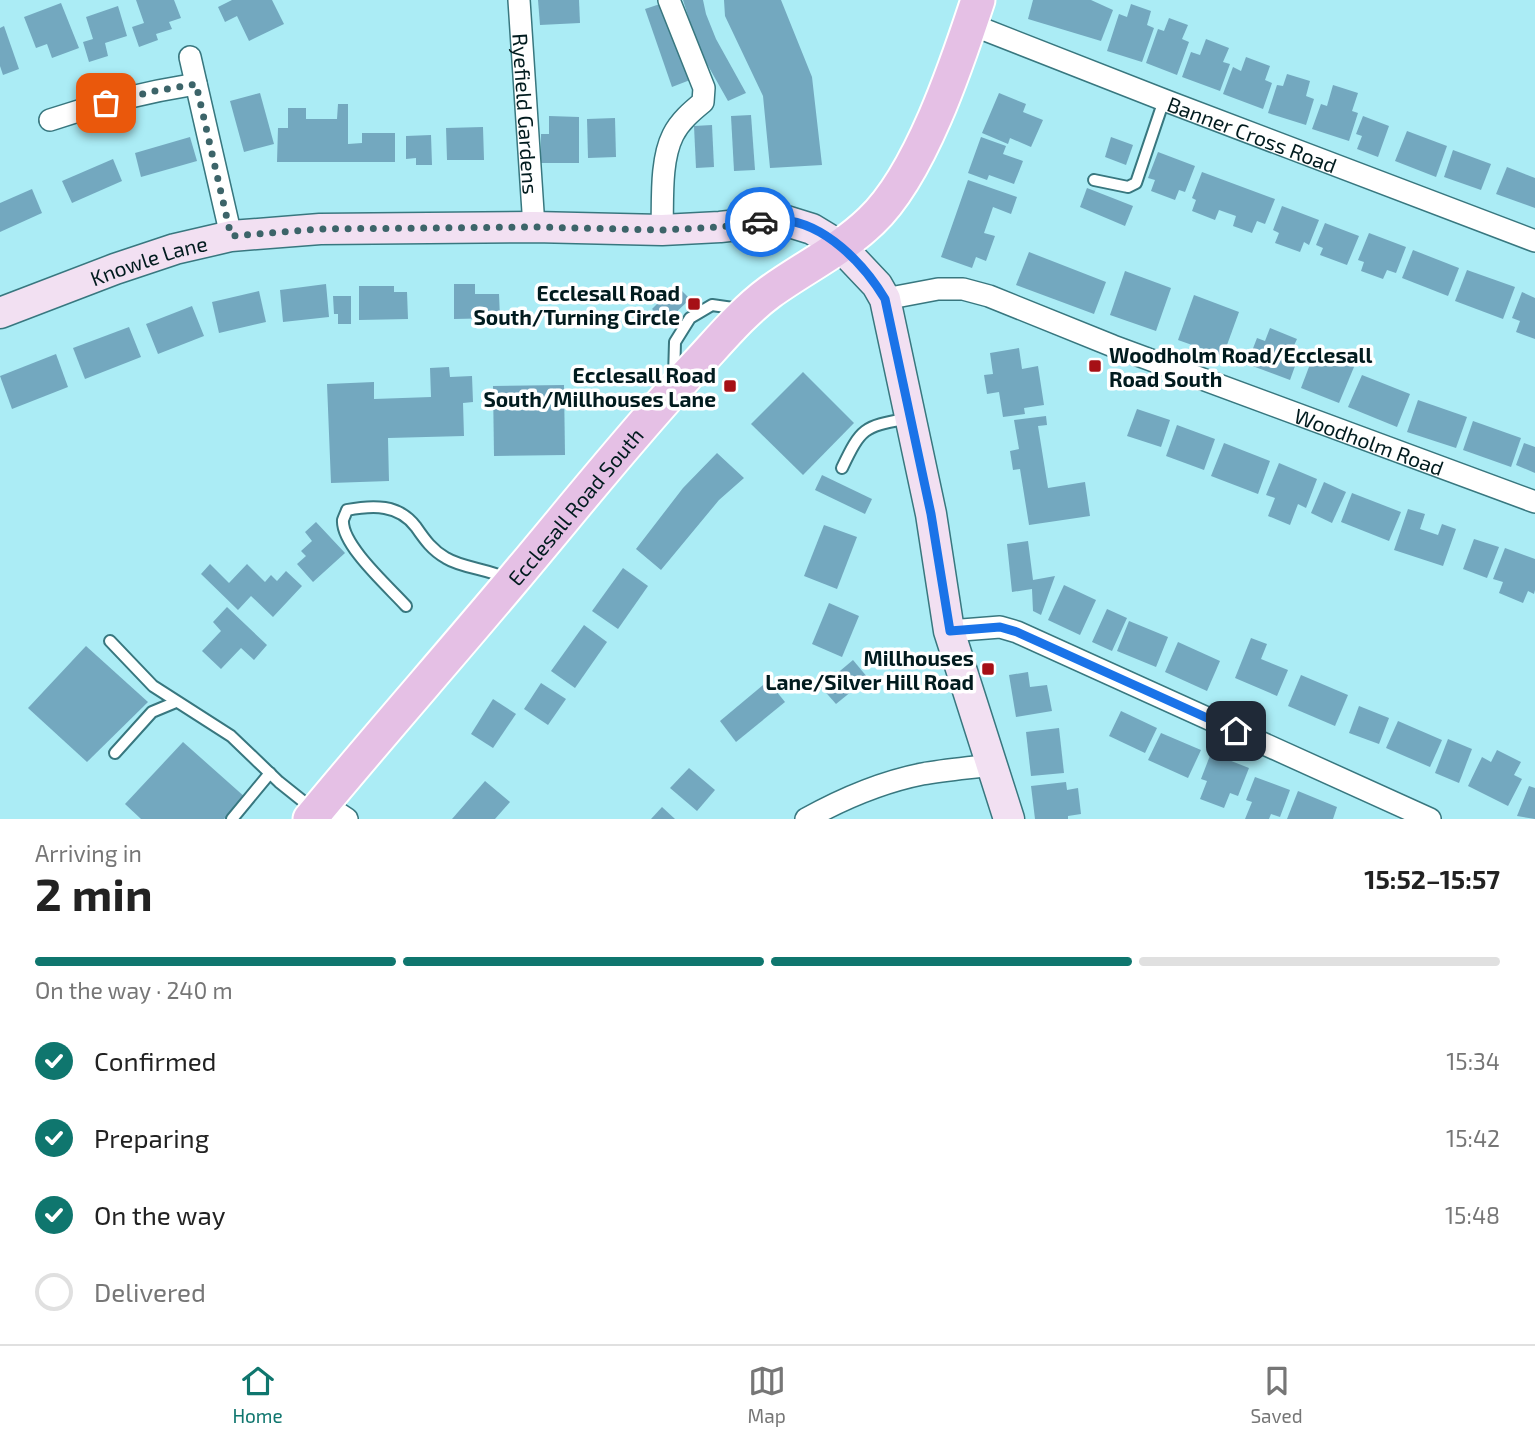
<!DOCTYPE html>
<html lang="en">
<head>
<meta charset="utf-8">
<style>
  :root { --surface:#fff; --page:#f6f6f6; --text:#222; --muted:#767676; --line:#e0e0e0; --accent:#0f766e }
  body { margin:0; font-family:"Exo 2",sans-serif; background:var(--page); color:var(--text); height:100vh; display:flex; flex-direction:column; font-size:26px; white-space:nowrap }
  * { box-sizing:border-box; margin:0 }
  p { font-size:23px; color:var(--muted) }
  .icon { flex:none; width:38px; height:38px; fill:none; stroke:currentColor; stroke-width:2; stroke-linecap:round; stroke-linejoin:round }
  .map { position:relative; height:819px; overflow:hidden }
  .details { display:flex; flex-direction:column; background:var(--surface); flex:1 }
  .details>* { flex:none }
  .pin { position:absolute; display:grid; place-items:center; width:60px; height:60px; color:#fff; margin:-30px; border-radius:14px; box-shadow:0 4px 10px #0006 }
  .courier { position:absolute; display:grid; place-items:center; width:70px; height:70px; margin:-35px; border:5px solid #1a73e8; border-radius:50%; background:#fff; color:#222; box-shadow:0 2px 9px #0007 }
  .head em { font-style:normal; font-weight:700 }
  .head div { display:flex; flex-direction:column-reverse }
  .head { display:flex; align-items:center; justify-content:space-between; height:119px; padding:0 35px }
  h1 { font-size:46px; font-weight:700; line-height:52px }
  .bar { display:grid; grid-template-columns:repeat(4,1fr); gap:10px 7px; align-content:center; height:84px; padding:0 35px }
  .bar i { height:9px; border-radius:5px; background:var(--line) }
  .bar .selected { background:var(--accent) }
  .bar p { grid-column:span 4 }
  ol { padding:0 35px; list-style:none }
  li { display:flex; align-items:center; gap:21px; height:77px }
  li p { margin-inline-start:auto }
  li .icon { padding:7px; border-radius:50%; background:var(--accent); color:#fff; stroke-width:4 }
  li:last-child { color:var(--muted) }
  li i { width:38px; height:38px; border:4px solid var(--line); border-radius:50% }
  .tab-bar { display:flex; justify-content:space-around; align-items:center; height:98px; border-top:2px solid var(--line); background:var(--surface); font-size:19px; color:var(--muted) }
  .tab-bar a { display:grid; justify-items:center; gap:4px }
  .tab-bar .selected { color:var(--accent) }
  .map>svg:first-child { display:block }
  .building { fill:#73a8bf }
  .lines { fill:none; stroke-linecap:round; stroke-linejoin:round }
  .lane-casing { stroke:#38777f; stroke-width:14 }
  .street-casing { stroke:#38777f; stroke-width:24 }
  .secondary-casing { stroke:#38777f; stroke-width:33 }
  .primary-casing { stroke:#fff; stroke-width:37 }
  .lane { stroke:#fff; stroke-width:10 }
  .street { stroke:#fff; stroke-width:21 }
  .secondary { stroke:#f2e0f2; stroke-width:30 }
  .primary { stroke:#e5c0e5; stroke-width:33 }
  .done { stroke:#3c6469; stroke-width:7; stroke-dasharray:0 12.6 }
  .route { stroke:#1a73e8; stroke-width:9 }
  .poi-dot { fill:#a61016; stroke:#fff; stroke-width:2.5 }
  .labels { text-anchor:middle; dominant-baseline:central; stroke-width:7; stroke-linejoin:round; paint-order:stroke }
  .street-label { font-size:21px; fill:#011b1e; stroke:#fff }
  .poi-label { font-size:21px; font-weight:bold; fill:#011b1e; stroke:#fff; text-anchor:end }
</style>
</head>
<body>
<div class="map">
<svg width="1535" height="819" viewBox="0 0 1535 819">
  <rect width="100%" height="100%" fill="#abecf5"/>
  <g class="building">
    <polygon points="136,0 174,0 181,18 169,22 172,29 156,34 158,40 139,47 132,27 144,23"/>
    <polygon points="232,0 272,0 284,24 249,41 237,16 225,22 218,7"/>
    <polygon points="538,0 579,0 580,23 540,25"/>
    <polygon points="683,0 703,0 706,14 716,39 746,93 728,101 698,48"/>
    <polygon points="724,0 781,0 812,77 822,165 770,168 763,96 725,16"/>
    <polygon points="1033,0 1091,0 1113,10 1101,41 1028,19"/>
    <polygon points="61,3 79,48 52,58 47,44 36,48 24,17"/>
    <polygon points="663,3 690,80 672,87 645,9"/>
    <polygon points="1131,4 1151,11 1147,25 1154,28 1142,62 1107,51 1119,14 1127,17"/>
    <polygon points="118,6 127,36 105,43 108,56 89,62 83,42 93,39 86,17"/>
    <polygon points="1169,18 1188,25 1182,39 1189,42 1177,75 1146,63 1158,29 1164,31"/>
    <polygon points="4,26 19,69 3,75 0,66 0,28"/>
    <polygon points="1206,39 1229,48 1223,62 1230,64 1220,91 1182,77 1191,52 1200,55"/>
    <polygon points="1246,57 1270,66 1265,80 1272,83 1263,109 1223,94 1233,67 1241,71"/>
    <polygon points="1287,74 1310,81 1306,96 1314,99 1306,125 1268,113 1277,85 1283,86"/>
    <polygon points="1333,85 1358,93 1352,111 1358,113 1349,141 1312,129 1321,104 1327,106"/>
    <polygon points="260,93 274,144 244,152 230,101"/>
    <polygon points="999,93 1026,104 1023,112 1043,120 1031,147 1010,138 1008,144 982,133"/>
    <polygon points="338,104 348,104 348,144 362,143 362,133 395,133 395,162 277,162 278,128 288,128 288,108 306,108 306,119 337,119"/>
    <polygon points="751,115 755,170 734,171 731,116"/>
    <polygon points="549,116 579,117 579,163 541,163 541,134 549,134"/>
    <polygon points="1363,116 1389,126 1378,157 1357,149 1362,136 1356,134"/>
    <polygon points="615,118 616,157 588,158 587,119"/>
    <polygon points="712,125 714,167 696,168 694,126"/>
    <polygon points="483,127 484,160 447,160 446,128"/>
    <polygon points="1407,131 1447,146 1436,177 1395,161"/>
    <polygon points="431,135 432,165 416,165 416,158 406,159 406,136"/>
    <polygon points="190,137 197,161 141,177 135,153"/>
    <polygon points="981,137 1006,146 1003,154 1023,161 1014,184 989,175 987,180 968,173"/>
    <polygon points="1111,137 1133,145 1126,165 1105,157"/>
    <polygon points="1453,150 1491,164 1481,190 1444,177"/>
    <polygon points="1158,152 1195,166 1185,192 1179,190 1175,200 1151,191 1155,180 1148,178"/>
    <polygon points="113,159 122,181 72,203 62,181"/>
    <polygon points="1507,167 1535,178 1535,208 1496,194"/>
    <polygon points="1202,172 1275,199 1265,224 1257,221 1252,233 1233,226 1236,216 1219,210 1215,220 1192,211 1196,200 1192,198"/>
    <polygon points="968,180 1017,197 1011,214 993,207 984,233 995,236 986,261 976,257 972,268 941,257"/>
    <polygon points="1087,188 1133,206 1125,226 1080,207"/>
    <polygon points="32,189 42,213 0,232 0,203"/>
    <polygon points="1282,206 1319,220 1309,245 1304,242 1300,252 1275,243 1279,233 1273,230"/>
    <polygon points="1325,223 1359,236 1347,265 1320,255 1323,248 1316,245"/>
    <polygon points="1369,233 1406,247 1396,273 1387,270 1383,279 1361,271 1364,262 1358,260"/>
    <polygon points="1413,250 1459,268 1448,296 1402,278"/>
    <polygon points="1029,252 1106,282 1094,314 1016,285"/>
    <polygon points="1467,270 1515,287 1503,319 1455,301"/>
    <polygon points="1125,271 1171,288 1156,331 1110,315"/>
    <polygon points="326,284 329,317 283,322 280,290"/>
    <polygon points="454,284 475,284 475,294 499,294 500,318 454,319"/>
    <polygon points="676,285 690,299 666,322 652,309"/>
    <polygon points="359,286 394,286 394,292 407,292 408,319 359,320"/>
    <polygon points="259,291 266,322 219,333 212,302"/>
    <polygon points="1522,292 1535,298 1535,339 1516,332 1520,321 1512,318"/>
    <polygon points="1194,295 1239,312 1223,356 1178,340"/>
    <polygon points="333,296 351,296 351,324 338,324 338,314 334,314"/>
    <polygon points="192,306 204,336 158,354 146,324"/>
    <polygon points="129,327 141,357 85,379 73,348"/>
    <polygon points="1270,328 1297,339 1291,352 1299,355 1290,380 1247,364 1257,338 1265,341"/>
    <polygon points="1019,348 1022,369 1038,366 1044,405 1024,408 1025,414 1003,417 999,392 987,394 984,375 993,374 990,353"/>
    <polygon points="1315,351 1354,367 1339,403 1301,388"/>
    <polygon points="56,354 68,387 12,409 0,376"/>
    <polygon points="449,367 450,377 472,376 473,402 463,403 464,436 388,438 389,481 331,483 327,384 374,382 374,399 431,397 430,368"/>
    <polygon points="803,372 854,423 803,475 751,424"/>
    <polygon points="1362,375 1410,394 1397,427 1348,407"/>
    <polygon points="564,385 565,455 494,456 493,386"/>
    <polygon points="1418,400 1467,417 1456,448 1407,432"/>
    <polygon points="1137,409 1170,420 1161,447 1127,436"/>
    <polygon points="1046,416 1047,425 1038,426 1048,488 1085,482 1090,516 1029,525 1020,469 1013,470 1010,451 1019,449 1014,420"/>
    <polygon points="1473,421 1521,438 1511,467 1463,450"/>
    <polygon points="1177,425 1215,439 1204,470 1166,456"/>
    <polygon points="1224,443 1270,461 1258,494 1211,476"/>
    <polygon points="1524,443 1535,447 1535,473 1516,465"/>
    <polygon points="717,453 744,478 719,500 661,570 636,549 683,488"/>
    <polygon points="1279,463 1317,479 1306,508 1298,504 1290,525 1268,516 1275,498 1266,495"/>
    <polygon points="822,475 872,499 865,514 815,490"/>
    <polygon points="1324,482 1346,492 1332,523 1311,513"/>
    <polygon points="1352,493 1401,512 1389,541 1341,522"/>
    <polygon points="1408,509 1425,514 1420,529 1438,535 1442,524 1456,529 1443,566 1394,550"/>
    <polygon points="316,522 345,553 313,582 297,564 306,556 301,551 312,541 305,532"/>
    <polygon points="824,525 857,537 837,589 804,576"/>
    <polygon points="1474,539 1499,547 1487,578 1463,569"/>
    <polygon points="1028,541 1033,580 1055,576 1041,615 1033,611 1032,589 1012,592 1007,544"/>
    <polygon points="1505,548 1535,559 1535,590 1534,594 1528,591 1523,603 1499,593 1503,582 1493,579"/>
    <polygon points="210,564 229,583 247,564 265,582 271,575 277,581 286,571 302,586 273,617 251,596 238,610 201,574"/>
    <polygon points="623,568 648,586 618,629 592,611"/>
    <polygon points="1064,585 1096,600 1080,635 1048,620"/>
    <polygon points="829,603 859,616 842,657 812,644"/>
    <polygon points="227,607 267,645 254,660 241,648 221,669 202,651 221,631 213,622"/>
    <polygon points="1107,609 1127,618 1112,651 1092,642"/>
    <polygon points="1129,621 1168,637 1156,667 1117,651"/>
    <polygon points="584,625 607,642 575,688 551,671"/>
    <polygon points="1251,638 1267,644 1261,659 1288,670 1277,696 1235,678"/>
    <polygon points="1178,642 1220,661 1207,691 1165,672"/>
    <polygon points="86,646 148,702 87,762 28,708"/>
    <polygon points="853,660 868,678 836,704 821,687"/>
    <polygon points="1028,672 1030,687 1047,685 1052,711 1016,717 1009,675"/>
    <polygon points="1301,675 1348,695 1335,726 1288,706"/>
    <polygon points="768,681 785,702 736,742 720,721"/>
    <polygon points="541,683 566,699 548,725 524,709"/>
    <polygon points="493,699 516,714 493,748 471,734"/>
    <polygon points="1359,706 1389,718 1379,744 1349,733"/>
    <polygon points="1121,711 1157,728 1145,753 1109,736"/>
    <polygon points="1398,721 1442,740 1430,767 1386,748"/>
    <polygon points="1059,728 1064,773 1031,776 1026,732"/>
    <polygon points="1161,733 1201,750 1188,778 1148,760"/>
    <polygon points="1448,739 1472,749 1459,783 1435,773"/>
    <polygon points="183,742 246,798 224,819 141,819 125,804"/>
    <polygon points="1497,750 1521,762 1514,775 1522,779 1508,806 1468,786 1482,757 1491,762"/>
    <polygon points="1211,753 1249,768 1238,796 1230,793 1224,808 1200,799 1207,781 1201,779"/>
    <polygon points="689,768 715,790 697,811 670,788"/>
    <polygon points="1255,777 1290,790 1280,817 1271,814 1269,819 1245,819 1252,802 1246,800"/>
    <polygon points="485,781 510,802 495,819 452,819"/>
    <polygon points="1066,782 1067,790 1078,788 1081,814 1068,816 1068,819 1035,819 1031,786"/>
    <polygon points="1529,786 1535,788 1535,819 1517,816"/>
    <polygon points="1298,791 1337,807 1333,819 1287,819"/>
    <polygon points="662,807 675,819 651,819"/>
  </g>
  <g class="lines">
    <g class="lane-casing">
      <g id="lane">
        <polyline points="1094,180 1128,187 1136,183 1164,100"/>
        <polyline points="674,377 675,342 690,318 712,305 740,309"/>
        <path d="M842,468C862,426 864,427 909,418"/>
        <path d="M406,606C390,588 341,545 343,520C344,517 346,513 347,510C373,505 399,504 416,527C425,540 432,550 446,558C462,568 489,569 508,579"/>
        <polyline points="110,641 153,686 231,736 279,782 314,810"/>
        <polyline points="115,753 152,712 176,702"/>
        <polyline points="232,819 270,773"/>
      </g>
    </g>
    <g class="street-casing">
      <g id="street">
        <path id="s1" d="M519,0L534,227"/>
        <path id="s2" d="M970,24L1164,100L1535,241"/>
        <polyline points="190,57 231,236"/>
        <path d="M50,120C97,104 146,92 196,84"/>
        <path d="M662,230C663,201 660,161 673,135C680,121 692,111 703,102L704,88L669,0"/>
        <path id="s3" d="M885,299L938,289H963L989,296L1113,346L1535,502"/>
        <polyline points="949,631 1000,627 1017,632 1430,819"/>
        <polyline points="323,803 347,819"/>
        <path d="M806,819C842,799 882,782 922,774C945,770 968,768 991,765"/>
      </g>
    </g>
    <g class="secondary-casing">
      <g id="secondary">
        <path id="s4" d="M0,313L115,269L175,249L231,236L320,229L534,227L662,230L720,227L783,220L812,229L840,246L877,285L885,299L931,514L949,631L1009,819"/>
      </g>
    </g>
    <g class="primary-casing">
      <g id="primary">
        <path id="s5" d="M310,819C376,739 445,661 512,581C571,511 628,439 690,372C715,346 740,314 770,292C803,268 841,250 871,221C920,175 957,64 978,0"/>
      </g>
    </g>
    <use href="#lane" class="lane"/>
    <use href="#street" class="street"/>
    <use href="#secondary" class="secondary"/>
    <use href="#primary" class="primary"/>
  </g>
  <g class="lines">
    <polyline class="done" points="106,103 155,91 196,84 231,236 320,229 534,227 662,230 720,227 760,222"/>
    <path class="route" d="M760,222C767,221 775,220 782,220C825,223 864,264 885,299L931,514L950,631L1000,627L1017,632L1236,731"/>
  </g>
  <g class="poi-dot">
    <rect x="687" y="297" width="14" height="14" rx="3.5"/>
    <rect x="1088" y="359" width="14" height="14" rx="3.5"/>
    <rect x="723" y="379" width="14" height="14" rx="3.5"/>
    <rect x="981" y="662" width="14" height="14" rx="3.5"/>
  </g>
  <g class="labels">
    <g class="street-label">
      <text stroke="none"><textPath href="#s1" startOffset="114">Ryefield Gardens</textPath></text>
      <text stroke="none"><textPath href="#s2" startOffset="303">Banner Cross Road</textPath></text>
      <text stroke="none"><textPath href="#s4" startOffset="158">Knowle Lane</textPath></text>
      <text stroke="none"><textPath href="#s3" startOffset="513">Woodholm Road</textPath></text>
      <text stroke="none"><textPath href="#s5" startOffset="410">Ecclesall Road South</textPath></text>
    </g>
    <g class="poi-label">
      <text x="680" y="292">Ecclesall Road<tspan x="680" dy="24">South/Turning Circle</tspan></text>
      <text x="1109" y="354" text-anchor="start">Woodholm Road/Ecclesall<tspan x="1109" dy="24">Road South</tspan></text>
      <text x="716" y="374">Ecclesall Road<tspan x="716" dy="24">South/Millhouses Lane</tspan></text>
      <text x="974" y="657">Millhouses<tspan x="974" dy="24">Lane/Silver Hill Road</tspan></text>
    </g>
  </g>
</svg>
<div class="pin" style="left:106px;top:103px;background:#ea580c"><svg class="icon" aria-label="bag" viewBox="0 0 24 24"><path d="M5 8h14l-1 12H6zM9 8a3 3 0 0 1 6 0"/></svg></div>
<div class="pin" style="left:1236px;top:731px;background:#1f2937"><svg class="icon" aria-label="home" viewBox="0 0 24 24"><path d="M3 11l9-7 9 7M6 9v11h12V9"/></svg></div>
<div class="courier" style="left:760px;top:222px"><svg class="icon" aria-label="car" viewBox="0 0 24 24"><path d="M5 17H2v-5l4-1 3-4h7l3 4 3 1v5h-3M9 17h6M6 11h13"/><circle cx="7" cy="17" r="2"/><circle cx="17" cy="17" r="2"/></svg></div>
</div>
<section class="details">
<div class="head"><div><h1>2 min</h1><p>Arriving in</p></div><em>15:52–15:57</em></div>
<div class="bar"><i class="selected"></i><i class="selected"></i><i class="selected"></i><i></i><p>On the way · 240 m</p></div>
<ol>
<li><svg class="icon" aria-label="check" viewBox="0 0 24 24"><path d="M5 12l5 5 9-10"/></svg>Confirmed<p>15:34</p></li>
<li><svg class="icon" aria-label="check" viewBox="0 0 24 24"><path d="M5 12l5 5 9-10"/></svg>Preparing<p>15:42</p></li>
<li><svg class="icon" aria-label="check" viewBox="0 0 24 24"><path d="M5 12l5 5 9-10"/></svg>On the way<p>15:48</p></li>
<li><i></i>Delivered</li>
</ol>
</section>
<nav class="tab-bar">
<a class="selected"><svg class="icon" aria-label="home" viewBox="0 0 24 24"><path d="M3 11l9-7 9 7M6 9v11h12V9"/></svg>Home</a>
<a><svg class="icon" aria-label="map" viewBox="0 0 24 24"><path d="M3 6l6-2 6 2 6-2v14l-6 2-6-2-6 2zM9 4v14M15 6v14"/></svg>Map</a>
<a><svg class="icon" aria-label="saved" viewBox="0 0 24 24"><path d="M7 4h10v16l-5-4-5 4z"/></svg>Saved</a>
</nav>
</body>
</html>
